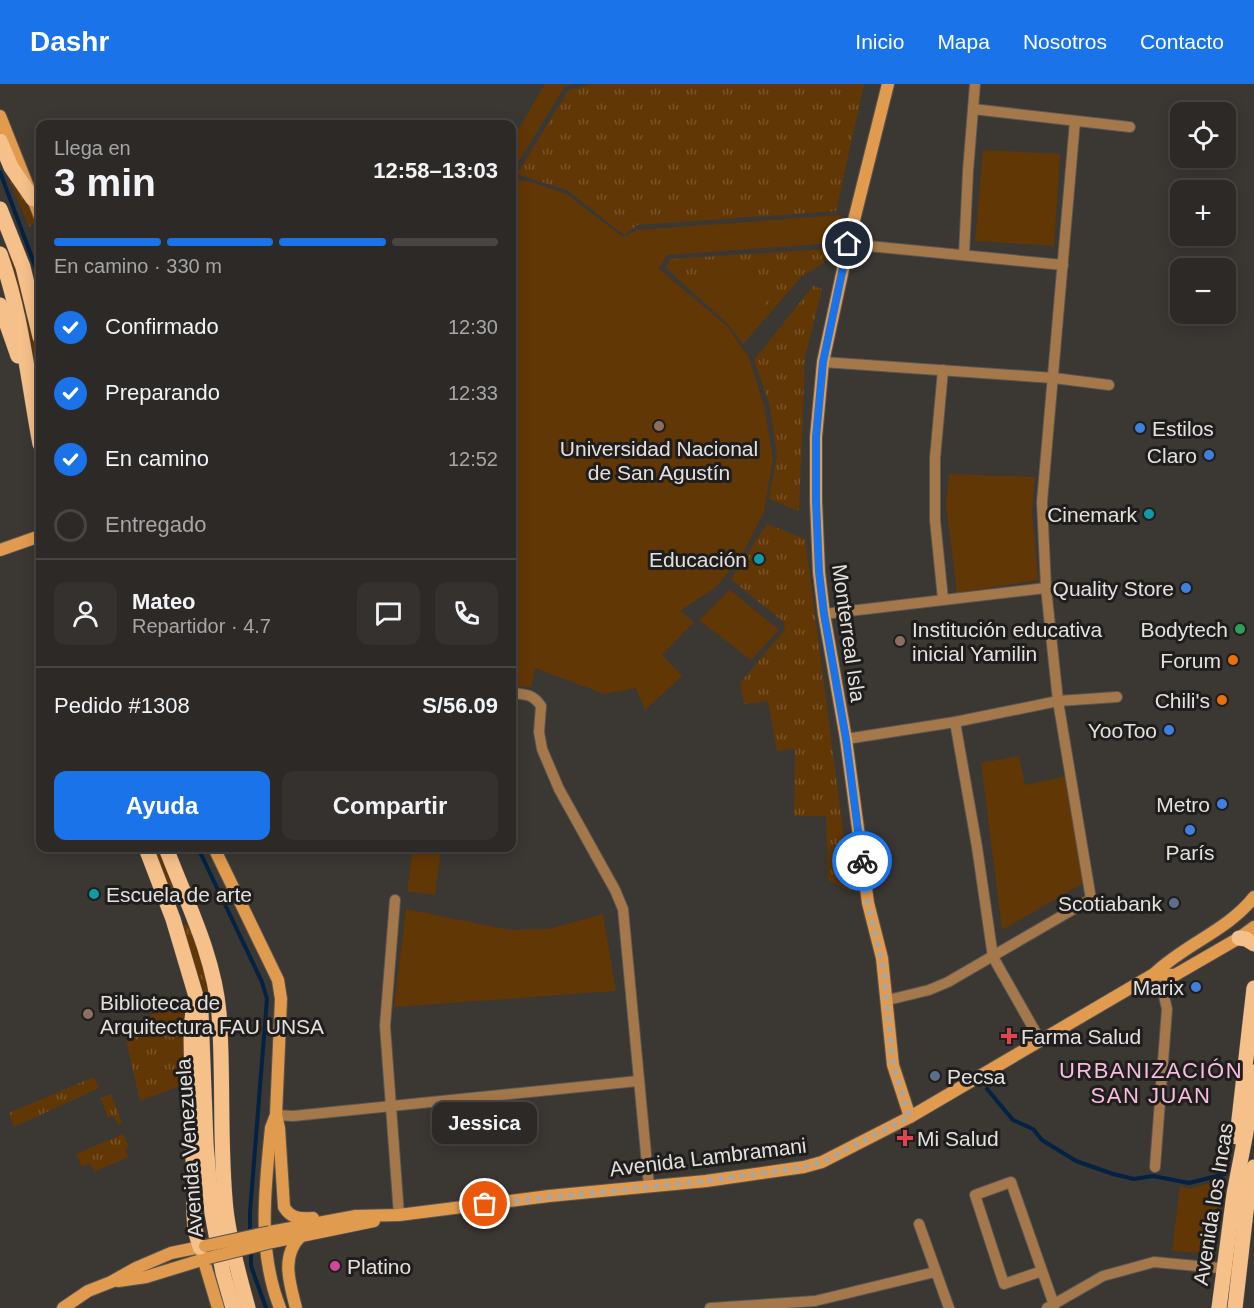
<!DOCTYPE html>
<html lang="es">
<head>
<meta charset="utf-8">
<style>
  :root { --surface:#2c2926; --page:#34312e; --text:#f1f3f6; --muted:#a6a6a7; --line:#484543; --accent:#1a73e8 }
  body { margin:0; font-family:Helvetica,sans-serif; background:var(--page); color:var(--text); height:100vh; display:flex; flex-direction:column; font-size:22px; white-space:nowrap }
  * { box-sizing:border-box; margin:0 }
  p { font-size:20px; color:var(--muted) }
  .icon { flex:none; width:33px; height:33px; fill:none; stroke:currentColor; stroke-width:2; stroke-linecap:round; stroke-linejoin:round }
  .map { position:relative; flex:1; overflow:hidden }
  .side { position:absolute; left:36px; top:36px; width:480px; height:732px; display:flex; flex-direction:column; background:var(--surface); border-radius:12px; box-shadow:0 3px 15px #0003,0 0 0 2px var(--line) }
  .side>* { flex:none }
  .controls { position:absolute; left:1170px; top:18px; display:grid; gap:12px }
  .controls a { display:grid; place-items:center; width:66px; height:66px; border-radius:12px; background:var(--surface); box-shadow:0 3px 15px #0003,0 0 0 2px var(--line); font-size:30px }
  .pin { position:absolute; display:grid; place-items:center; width:51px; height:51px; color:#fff; margin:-26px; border:3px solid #fff; border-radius:50%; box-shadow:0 2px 6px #0007 }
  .courier { position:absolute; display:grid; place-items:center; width:60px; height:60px; margin:-30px; border:4px solid #1a73e8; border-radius:50%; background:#fff; color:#222; box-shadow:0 2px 8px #0007 }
  .bubble { position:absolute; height:42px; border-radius:12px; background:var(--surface); box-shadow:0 3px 15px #0003,0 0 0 2px var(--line); font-size:20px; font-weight:600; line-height:42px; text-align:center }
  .head em { font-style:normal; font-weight:600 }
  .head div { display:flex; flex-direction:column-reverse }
  .head { display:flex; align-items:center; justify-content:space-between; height:102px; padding:0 18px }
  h1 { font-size:39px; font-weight:600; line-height:45px }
  .bar { display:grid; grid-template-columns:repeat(4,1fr); gap:9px 6px; align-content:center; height:72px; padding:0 18px }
  .bar i { height:8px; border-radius:4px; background:var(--line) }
  .bar .selected { background:var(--accent) }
  .bar p { grid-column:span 4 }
  .line { display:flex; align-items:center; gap:15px; padding:0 18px; border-top:2px solid var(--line) }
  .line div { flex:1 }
  .round { display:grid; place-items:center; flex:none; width:63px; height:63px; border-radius:12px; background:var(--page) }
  ol { padding:0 18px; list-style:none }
  li { display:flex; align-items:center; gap:18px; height:66px }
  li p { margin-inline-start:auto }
  li .icon { padding:6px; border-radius:50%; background:var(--accent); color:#fff; stroke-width:4 }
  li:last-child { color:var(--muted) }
  li i { width:33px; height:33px; border:3px solid var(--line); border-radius:50% }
  .primary-button { display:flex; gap:12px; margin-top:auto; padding:12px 18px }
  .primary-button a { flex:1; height:69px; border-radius:12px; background:var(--accent); color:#fff; font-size:24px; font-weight:600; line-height:69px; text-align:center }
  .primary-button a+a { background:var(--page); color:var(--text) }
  header { display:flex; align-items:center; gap:36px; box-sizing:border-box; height:84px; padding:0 30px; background:var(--accent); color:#fff }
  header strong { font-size:28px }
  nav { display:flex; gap:33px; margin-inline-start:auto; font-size:21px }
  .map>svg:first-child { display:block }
  .grass { fill:url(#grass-tufts) }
  .green { fill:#623706 }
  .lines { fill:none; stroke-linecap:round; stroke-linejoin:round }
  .stream { stroke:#032244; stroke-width:4 }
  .street-casing { stroke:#595552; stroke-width:12 }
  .secondary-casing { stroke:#595552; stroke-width:14 }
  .primary-casing { stroke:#595552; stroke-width:16 }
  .street { stroke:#a4784b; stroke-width:10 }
  .secondary { stroke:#e19b4f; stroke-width:12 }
  .primary { stroke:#f6c08a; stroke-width:15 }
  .secondary-bridge-casing { stroke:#595552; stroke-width:14; stroke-linecap:butt }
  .secondary-bridge { stroke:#e19b4f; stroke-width:12 }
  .done { stroke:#a8a5a2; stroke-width:6; stroke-dasharray:0 10.8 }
  .route { stroke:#1a73e8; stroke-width:8 }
  .education-dot { fill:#8d6e63; stroke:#201e1d; stroke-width:2 }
  .shop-dot { fill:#3f7fe0; stroke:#201e1d; stroke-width:2 }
  .culture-dot { fill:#0f9aa8; stroke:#201e1d; stroke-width:2 }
  .leisure-dot { fill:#2e9e5b; stroke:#201e1d; stroke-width:2 }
  .food-dot { fill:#e8710a; stroke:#201e1d; stroke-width:2 }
  .service-dot { fill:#5c6f8a; stroke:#201e1d; stroke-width:2 }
  .health-dot { fill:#e0444e; stroke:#201e1d; stroke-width:2 }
  .hotel-dot { fill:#d1479c; stroke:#201e1d; stroke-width:2 }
  .labels { text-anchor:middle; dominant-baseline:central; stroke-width:6; stroke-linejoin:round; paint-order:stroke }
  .poi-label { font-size:21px; fill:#e3e0de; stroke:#201e1d; text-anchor:end }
  .street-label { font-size:21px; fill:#e3e0de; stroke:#201e1d }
  .neighbourhood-label { font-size:22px; letter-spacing:1.5px; fill:#f7bcde; stroke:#201e1d }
</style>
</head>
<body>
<header>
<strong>Dashr</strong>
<nav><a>Inicio</a><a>Mapa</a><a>Nosotros</a><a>Contacto</a></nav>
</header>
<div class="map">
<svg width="1254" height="1224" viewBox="0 0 1254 1224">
  <defs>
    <pattern id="grass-tufts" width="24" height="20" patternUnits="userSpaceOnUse" patternTransform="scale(1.5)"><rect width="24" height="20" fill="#623706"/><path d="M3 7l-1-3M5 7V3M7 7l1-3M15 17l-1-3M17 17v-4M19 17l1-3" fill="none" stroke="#78542a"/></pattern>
  </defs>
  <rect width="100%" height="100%" fill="#3b3733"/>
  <g class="grass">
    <polygon points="593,0 864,0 836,127 637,141 624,151 567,106 517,90 568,7"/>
    <polygon points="9,88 36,138 29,143 7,89"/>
    <polygon points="827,165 824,179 802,192 743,260 727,239 665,183 671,175"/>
    <path d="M10,166C23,204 37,244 40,284C42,298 40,313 40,327L6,168Z"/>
    <polygon points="813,202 822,205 805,273 799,427 769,415 777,371 770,322 754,276"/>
    <polygon points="767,440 805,455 851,808 828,796 826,732 794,732 795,665 777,667 768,617 744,620 740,599 784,547 785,539 731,495"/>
    <polygon points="151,764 160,764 174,803 167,807"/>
    <path d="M190,839C196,861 213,900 209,922L180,843Z"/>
    <polygon points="181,918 184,925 186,997 177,1003 140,1017 123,943"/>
    <polygon points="94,993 99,1004 14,1043 9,1029"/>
    <polygon points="111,1010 122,1039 118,1041 114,1032 108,1034 101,1014"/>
    <polygon points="123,1050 129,1063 125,1065 128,1073 94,1088 90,1079 82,1083 76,1070"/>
  </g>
  <g class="green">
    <polygon points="545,0 575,0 565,2 512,88 512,56"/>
    <polygon points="983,66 1060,70 1054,162 975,157"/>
    <polygon points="512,95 534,99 566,110 623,153 637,146 841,131 835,159 667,171 659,185 727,242 749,274 764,322 773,375 764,428 740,475 716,503 680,527 694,538 662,571 682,592 645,626 636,604 604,610 535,584 531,603 512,602"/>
    <polygon points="722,173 769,215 743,249 694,206"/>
    <polygon points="949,390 1035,393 1032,428 1038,496 957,509 946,420"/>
    <polygon points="730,506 779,546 751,576 699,536"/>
    <polygon points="1019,672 1025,701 1067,692 1085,798 1002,846 981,679"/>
    <polygon points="413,764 441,764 435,811 407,807"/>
    <polygon points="406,825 510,846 548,845 603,830 616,907 394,923"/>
    <polygon points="1224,1095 1216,1170 1172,1167 1180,1102 1189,1105"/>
  </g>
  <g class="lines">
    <g class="stream">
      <polyline points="0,88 40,195"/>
      <polyline points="198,764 262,898 267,915 250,1128 250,1149"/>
      <polyline points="987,1005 1013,1036 1033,1045 1042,1056 1076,1077 1113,1090 1134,1095 1153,1092 1189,1099 1225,1090"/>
      <polyline points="251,1165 251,1182 266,1224"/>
    </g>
    <g class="street-casing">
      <g id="street">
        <polyline points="973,25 1130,43"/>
        <polyline points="848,160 1063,181"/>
        <polyline points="964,171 968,87 975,0"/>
        <polyline points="823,278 1054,294 1109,301"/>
        <polyline points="943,286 935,374 935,436 943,515"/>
        <polyline points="824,530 1046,504"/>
        <path d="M512,609C525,610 533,610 541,622L539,648L542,665L559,705L615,806L623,825L649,1102"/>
        <polyline points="955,638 977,763 993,873 1040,956"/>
        <polyline points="846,655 955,638 1058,617 1117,613"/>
        <polyline points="395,816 385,942 399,1131"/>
        <polyline points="1154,890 1164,912 1167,925 1155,1083"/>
        <polyline points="888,916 929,906 948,898 1091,815 1058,617 1046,504 1042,418 1075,37"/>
        <polyline points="276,1031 293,1032 638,997"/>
        <polyline points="919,1140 949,1224"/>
        <polyline points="1042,1187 1004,1200 975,1111 1011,1098 1054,1221"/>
        <polyline points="710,1224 815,1217 935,1188"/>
        <polyline points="1047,1224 1103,1192 1154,1178 1230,1185"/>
      </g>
    </g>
    <g class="secondary-casing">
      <g id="secondary">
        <polyline points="888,0 851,148 823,278 816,353 816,417 819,488 824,530 846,655 868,819 882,874 893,981 910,1033"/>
        <polyline points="0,32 40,133"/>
        <polyline points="0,466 40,452"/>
        <path d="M214,764L278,896L281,915L276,1031L271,1044C265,1104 257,1166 280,1224"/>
        <polyline points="1154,890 1175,891 1239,854 1254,843"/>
        <path d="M276,1031L279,1044L284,1123C291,1135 301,1135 313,1134"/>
        <path d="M270,1148L356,1132L399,1131L549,1112L706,1097L804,1083L822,1078L910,1033L1154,890C1185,860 1227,847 1254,813"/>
        <polyline points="272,1158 374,1137"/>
        <polyline points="201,1167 218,1224"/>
        <polyline points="118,1197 146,1193 208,1174"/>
        <polyline points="63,1224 88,1207 111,1198 136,1184 171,1169 205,1162"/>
        <path d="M296,1224C290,1200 280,1172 301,1152"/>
      </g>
    </g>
    <g class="primary-casing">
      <g id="primary">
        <polyline points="0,57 11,83 33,115"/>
        <polyline points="0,125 23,183 40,253"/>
        <path d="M0,170C22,231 28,297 40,360"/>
        <polyline points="0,221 18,272"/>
        <polyline points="146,764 173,835 201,929 206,1060 212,1129 223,1189 233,1224"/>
        <path d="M166,764C186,817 214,871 219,929C224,994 219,1060 226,1126C230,1159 239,1192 248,1224"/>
        <polyline points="1239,854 1246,855 1254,860"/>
        <polyline points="193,926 191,947 194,1130 195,1146 200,1163"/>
        <polyline points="1237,1053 1254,904"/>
        <polyline points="1219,1224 1234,1110 1246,1048 1254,988"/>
        <polyline points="1235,1224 1248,1110 1254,1083"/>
      </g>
    </g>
    <use href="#street" class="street"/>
    <use href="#secondary" class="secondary"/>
    <use href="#primary" class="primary"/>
    <g class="secondary-bridge-casing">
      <g id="secondary-bridge">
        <polyline points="205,1162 270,1148"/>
        <polyline points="208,1174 272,1158"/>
      </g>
    </g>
    <use href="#secondary-bridge" class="secondary-bridge"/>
  </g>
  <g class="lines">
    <polyline class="done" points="485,1120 706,1097 804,1083 822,1078 910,1033 893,981 884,887 868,819 862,777"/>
    <polyline class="route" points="848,160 823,278 816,353 816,417 819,488 824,530 846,655 862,777"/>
  </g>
  <g class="education-dot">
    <circle cx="659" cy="342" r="6"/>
    <circle cx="900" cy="557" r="6"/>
    <circle cx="88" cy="930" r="6"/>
  </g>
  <g class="shop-dot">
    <circle cx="1140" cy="344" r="6"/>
    <circle cx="1209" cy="371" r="6"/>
    <circle cx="1186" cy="504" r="6"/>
    <circle cx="1169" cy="646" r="6"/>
    <circle cx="1222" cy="720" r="6"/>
    <circle cx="1190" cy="746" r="6"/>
    <circle cx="1196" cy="903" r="6"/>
  </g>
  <g class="culture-dot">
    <circle cx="1149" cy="430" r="6"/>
    <circle cx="759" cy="475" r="6"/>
    <circle cx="94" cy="810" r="6"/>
  </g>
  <circle class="leisure-dot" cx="1240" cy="545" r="6"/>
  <g class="food-dot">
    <circle cx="1233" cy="576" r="6"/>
    <circle cx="1222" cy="616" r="6"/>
  </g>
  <g class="service-dot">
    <circle cx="1174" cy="819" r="6"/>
    <circle cx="935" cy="992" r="6"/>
  </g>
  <g class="health-dot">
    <path d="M1006 943h6v6h6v6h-6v6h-6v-6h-6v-6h6z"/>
    <path d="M902 1045h6v6h6v6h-6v6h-6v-6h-6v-6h6z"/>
  </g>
  <circle class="hotel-dot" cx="335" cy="1182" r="6"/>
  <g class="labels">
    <g class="poi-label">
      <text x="1152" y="344" text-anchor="start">Estilos</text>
      <text x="659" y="364" text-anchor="middle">Universidad Nacional<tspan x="659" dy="24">de San Agustín</tspan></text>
      <text x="1197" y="371">Claro</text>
      <text x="1137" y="430">Cinemark</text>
      <text x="747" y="475">Educación</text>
      <text x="1174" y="504">Quality Store</text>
      <text x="912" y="545" text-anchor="start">Institución educativa<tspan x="912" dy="24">inicial Yamilin</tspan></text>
      <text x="1228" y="545">Bodytech</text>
      <text x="1221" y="576">Forum</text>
      <text x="1210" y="616">Chili's</text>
      <text x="1157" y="646">YooToo</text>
      <text x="1210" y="720">Metro</text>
      <text x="1190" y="768" text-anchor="middle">París</text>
      <text x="106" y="810" text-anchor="start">Escuela de arte</text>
      <text x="1162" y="819">Scotiabank</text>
      <text x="1184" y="903">Marix</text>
      <text x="100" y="918" text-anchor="start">Biblioteca de<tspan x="100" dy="24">Arquitectura FAU UNSA</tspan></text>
      <text x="1021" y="952" text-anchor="start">Farma Salud</text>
      <text x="947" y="992" text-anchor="start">Pecsa</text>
      <text x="917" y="1054" text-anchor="start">Mi Salud</text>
      <text x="347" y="1182" text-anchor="start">Platino</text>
    </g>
    <g class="street-label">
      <text transform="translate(849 549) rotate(82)">Monterreal Isla</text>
      <text transform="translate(189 1064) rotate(-94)">Avenida Venezuela</text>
      <text transform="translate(708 1073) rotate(-7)">Avenida Lambramani</text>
      <text transform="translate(1213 1120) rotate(-81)">Avenida los Incas</text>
    </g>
    <g class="neighbourhood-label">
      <text x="1151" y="986">URBANIZACIÓN<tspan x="1151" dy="25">SAN JUAN</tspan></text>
    </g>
  </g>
</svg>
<div class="controls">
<a><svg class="icon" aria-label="locate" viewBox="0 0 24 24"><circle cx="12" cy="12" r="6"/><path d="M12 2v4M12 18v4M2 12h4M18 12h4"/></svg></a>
<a>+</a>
<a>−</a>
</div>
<div class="pin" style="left:485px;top:1120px;background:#ea580c"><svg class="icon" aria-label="bag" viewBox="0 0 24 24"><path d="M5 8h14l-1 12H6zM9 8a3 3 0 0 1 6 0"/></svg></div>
<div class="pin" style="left:848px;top:160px;background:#1f2937"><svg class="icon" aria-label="home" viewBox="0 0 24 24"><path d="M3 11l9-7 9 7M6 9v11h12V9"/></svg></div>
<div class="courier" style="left:862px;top:777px"><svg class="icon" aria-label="bike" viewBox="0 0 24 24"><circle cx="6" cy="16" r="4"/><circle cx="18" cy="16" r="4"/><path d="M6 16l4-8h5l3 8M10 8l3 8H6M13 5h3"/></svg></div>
<div class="bubble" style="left:432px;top:1018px;width:105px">Jessica</div>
<section class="side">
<div class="head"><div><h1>3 min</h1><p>Llega en</p></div><em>12:58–13:03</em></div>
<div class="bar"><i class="selected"></i><i class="selected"></i><i class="selected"></i><i></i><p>En camino · 330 m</p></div>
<ol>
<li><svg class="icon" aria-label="check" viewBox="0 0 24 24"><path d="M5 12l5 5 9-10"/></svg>Confirmado<p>12:30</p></li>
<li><svg class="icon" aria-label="check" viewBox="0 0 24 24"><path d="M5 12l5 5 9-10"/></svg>Preparando<p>12:33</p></li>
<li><svg class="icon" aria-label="check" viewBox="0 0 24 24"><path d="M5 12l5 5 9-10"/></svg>En camino<p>12:52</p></li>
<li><i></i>Entregado</li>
</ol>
<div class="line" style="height:108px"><a class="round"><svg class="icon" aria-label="person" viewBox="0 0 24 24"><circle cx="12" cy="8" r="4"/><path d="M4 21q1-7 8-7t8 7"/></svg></a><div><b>Mateo</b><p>Repartidor · 4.7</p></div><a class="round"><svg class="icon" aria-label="chat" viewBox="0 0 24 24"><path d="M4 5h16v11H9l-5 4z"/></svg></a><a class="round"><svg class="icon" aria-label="phone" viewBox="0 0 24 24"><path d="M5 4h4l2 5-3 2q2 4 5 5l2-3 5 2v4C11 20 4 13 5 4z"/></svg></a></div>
<div class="line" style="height:78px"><div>Pedido #1308</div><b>S/56.09</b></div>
<div class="primary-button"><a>Ayuda</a><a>Compartir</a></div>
</section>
</div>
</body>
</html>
